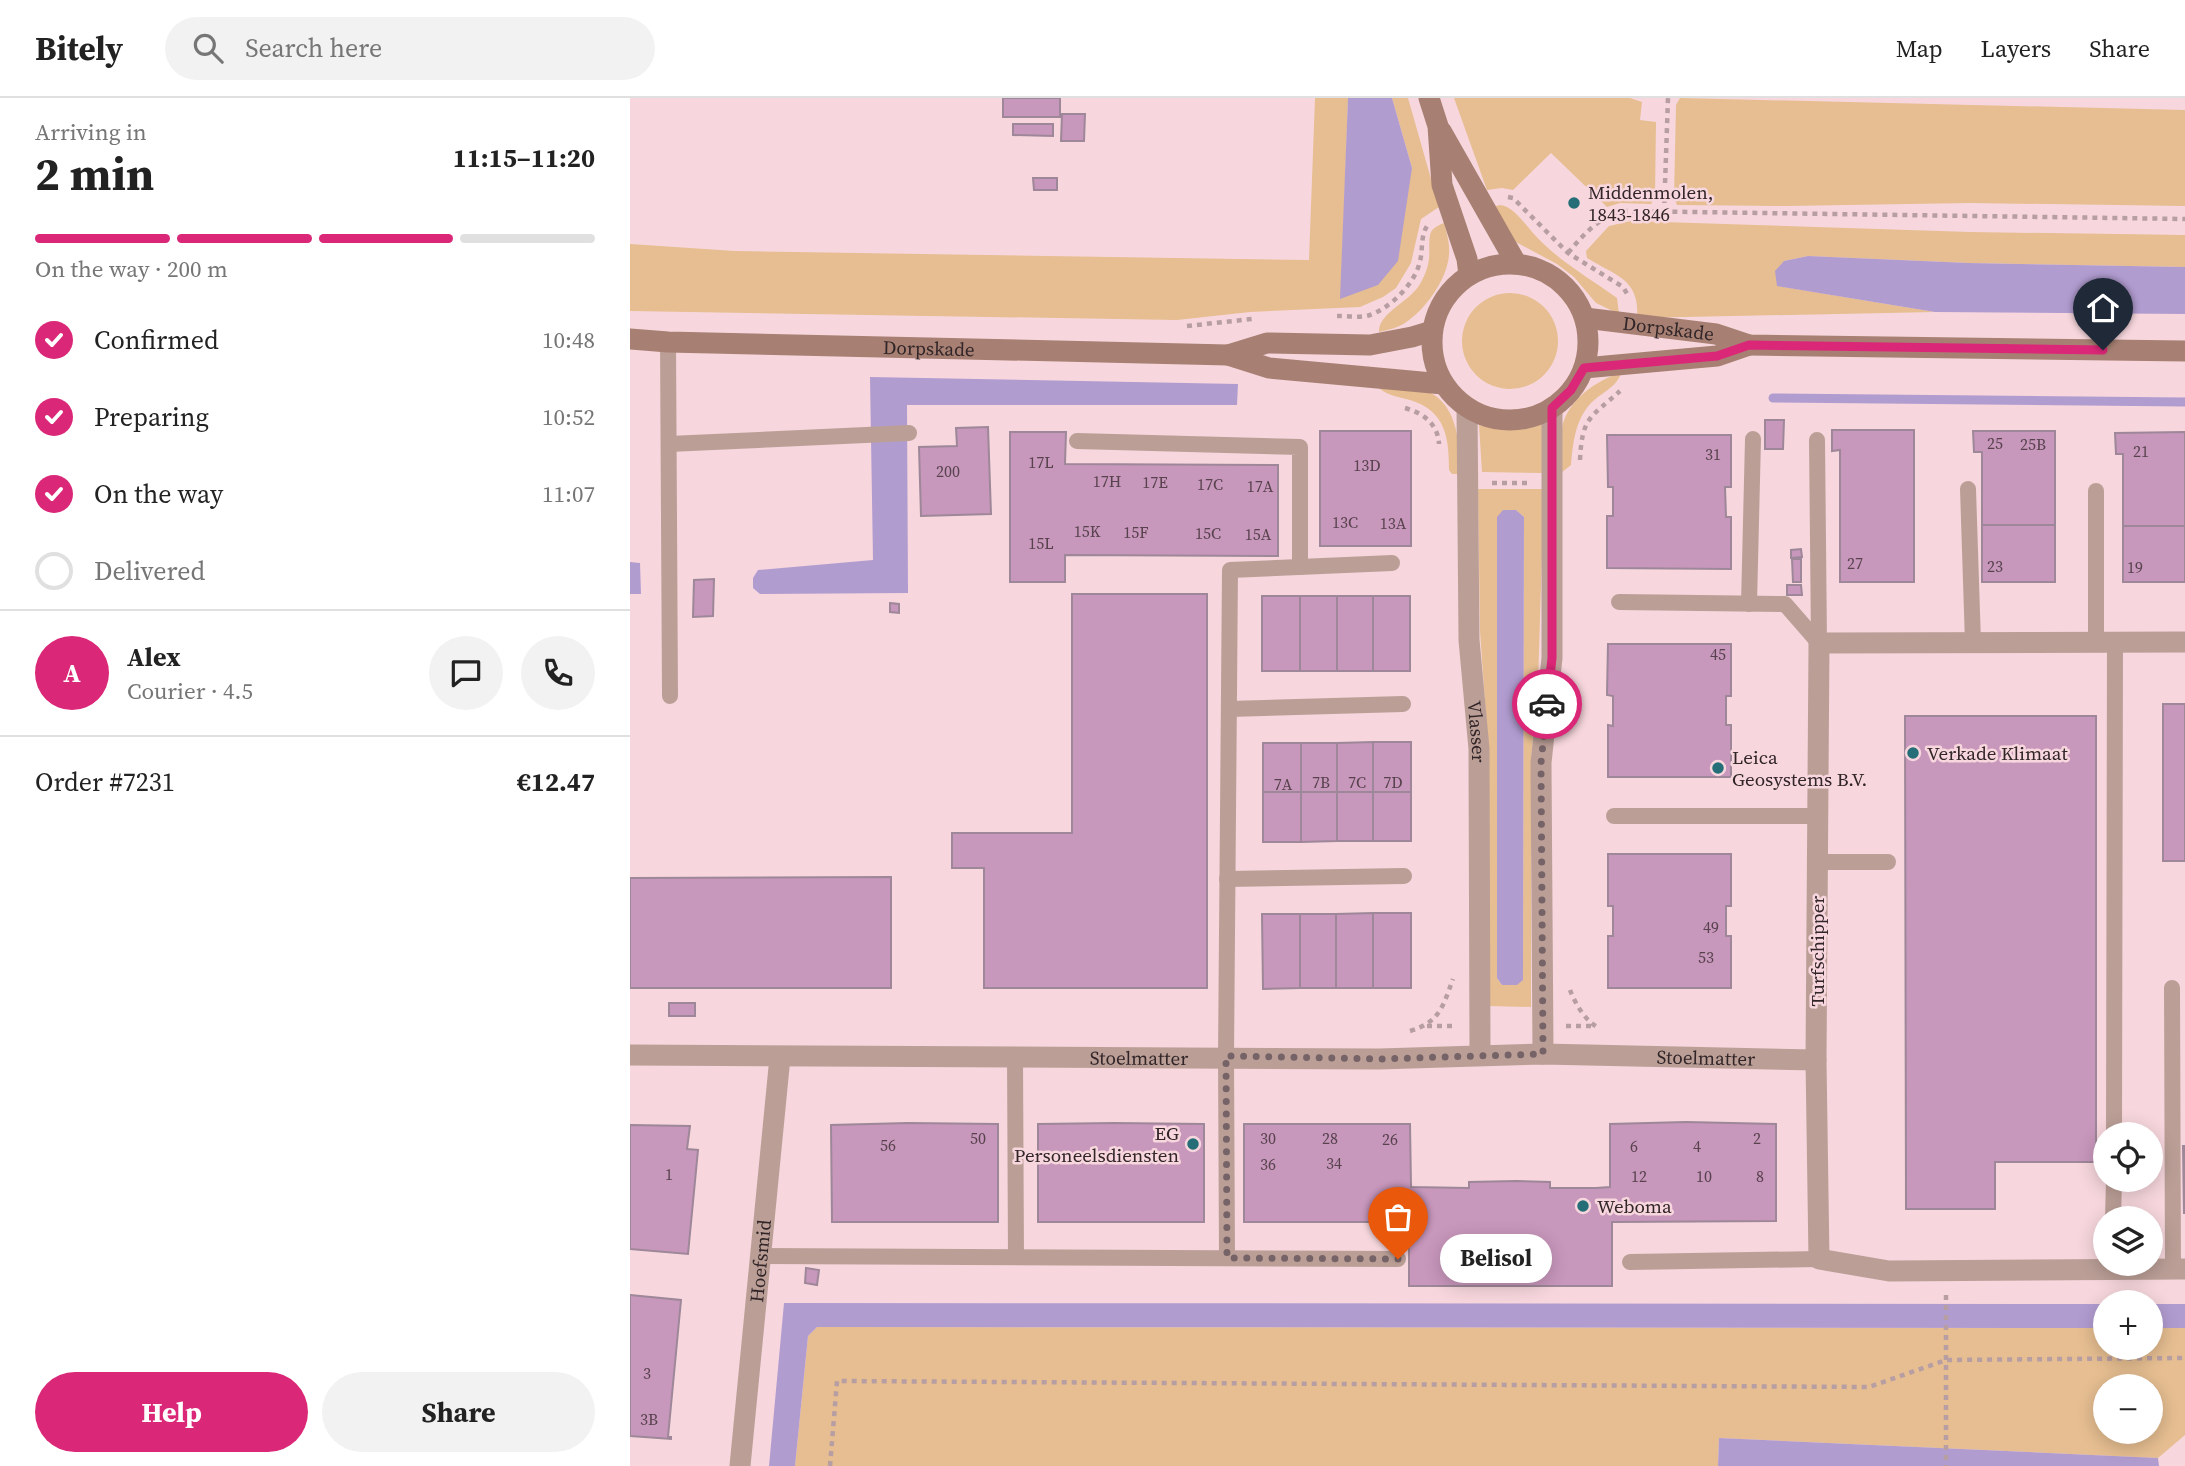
<!DOCTYPE html>
<html lang="en">
<head>
<meta charset="utf-8">
<style>
  :root { --surface:#fff; --page:#f2f2f2; --text:#222; --muted:#767676; --line:#e0e0e0; --accent:#db2777 }
  body { margin:0; font-family:"Source Serif 4",serif; background:var(--page); color:var(--text); height:100vh; display:flex; flex-direction:column; font-size:26px; white-space:nowrap }
  * { box-sizing:border-box; margin:0 }
  p { font-size:23px; color:var(--muted) }
  .icon { flex:none; width:38px; height:38px; fill:none; stroke:currentColor; stroke-width:2; stroke-linecap:round; stroke-linejoin:round }
  .map { position:relative; flex:1; overflow:hidden }
  .panel { display:flex; flex-direction:column; background:var(--surface); width:630px }
  .panel>* { flex:none }
  .tools { position:absolute; left:1463px; top:1024px; display:grid; gap:14px }
  .tools a { display:grid; place-items:center; width:70px; height:70px; border-radius:50%; background:var(--surface); box-shadow:0 4px 18px #0003; font-size:35px }
  .pin { position:absolute; display:grid; place-items:center; width:60px; height:60px; color:#fff; margin:-72px -30px; border-radius:50% 50% 50% 0; rotate:-45deg; box-shadow:0 0 7px #0007 }
  .pin .icon { rotate:45deg }
  .courier { position:absolute; display:grid; place-items:center; width:70px; height:70px; margin:-35px; border:5px solid #db2777; border-radius:50%; background:#fff; color:#222; box-shadow:0 2px 9px #0007 }
  .bubble { position:absolute; height:49px; border-radius:24px; background:var(--surface); box-shadow:0 4px 18px #0003; font-size:23px; font-weight:700; line-height:49px; text-align:center }
  .summary em { font-style:normal; font-weight:700 }
  .summary div { display:flex; flex-direction:column-reverse }
  .summary { display:flex; align-items:center; justify-content:space-between; height:119px; padding:0 35px }
  h1 { font-size:46px; font-weight:700; line-height:52px }
  .bar { display:grid; grid-template-columns:repeat(4,1fr); gap:10px 7px; align-content:center; height:84px; padding:0 35px }
  .bar i { height:9px; border-radius:5px; background:var(--line) }
  .bar .active { background:var(--accent) }
  .bar p { grid-column:span 4 }
  .line { display:flex; align-items:center; gap:18px; padding:0 35px; border-top:2px solid var(--line) }
  .line div { flex:1 }
  .round { display:grid; place-items:center; flex:none; width:74px; height:74px; border-radius:37px; background:var(--page) }
  ol { padding:0 35px; list-style:none }
  li { display:flex; align-items:center; gap:21px; height:77px }
  li p { margin-inline-start:auto }
  li .icon { padding:7px; border-radius:50%; background:var(--accent); color:#fff; stroke-width:4 }
  li:last-child { color:var(--muted) }
  li i { width:38px; height:38px; border:4px solid var(--line); border-radius:50% }
  .primary-button { display:flex; gap:14px; margin-top:auto; padding:14px 35px }
  .primary-button a { flex:1; height:80px; border-radius:42px; background:var(--accent); color:#fff; font-size:28px; font-weight:700; line-height:80px; text-align:center }
  .primary-button a+a { background:var(--page); color:var(--text) }
  header { display:flex; align-items:center; gap:42px; box-sizing:border-box; height:98px; padding:0 35px; background:var(--surface); border-bottom:2px solid var(--line) }
  header strong { font-size:33px }
  nav { display:flex; gap:38px; margin-inline-start:auto; font-size:24px }
  .search { width:490px; height:63px; background:var(--page); display:flex; align-items:center; gap:18px; box-sizing:border-box; padding:0 24px; border-radius:38px; color:var(--muted); font-size:26px }
  main { display:flex; flex:1; min-height:0 }
  .map>svg:first-child { display:block }
  .green { fill:#e6be91; fill-rule:evenodd }
  .water { fill:#b19cd0 }
  .lines { fill:none; stroke-linecap:round; stroke-linejoin:round }
  .stream { stroke:#b19cd0; stroke-width:9 }
  .building { fill:#c897bc; stroke:#9e8798; stroke-width:2 }
  .path { stroke:#b79ea3; stroke-width:4.5; stroke-dasharray:5 5; stroke-linecap:butt }
  .lane { stroke:#bb9f97; stroke-width:16 }
  .street { stroke:#bb9f97; stroke-width:21 }
  .secondary { stroke:#a78073; stroke-width:21 }
  .done { stroke:#766367; stroke-width:7; stroke-dasharray:0 12.6 }
  .route { stroke:#db2777; stroke-width:9 }
  .poi-dot { fill:#256e78; stroke:#f7d7dd; stroke-width:2.5 }
  .labels { text-anchor:middle; dominant-baseline:central; stroke-width:5; stroke-linejoin:round; paint-order:stroke }
  .number-label { font-size:16px; fill:#57424d }
  .poi-label { font-size:19px; fill:#312528; stroke:#f7d7dd; text-anchor:start }
  .street-label { font-size:19px; fill:#312528; stroke:#f7d7dd }
</style>
</head>
<body>
<header>
<strong>Bitely</strong>
<div class="search"><svg class="icon" aria-label="search" viewBox="0 0 24 24"><circle cx="10" cy="10" r="6"/><path d="M15 15l6 6"/></svg>Search here</div>
<nav><a>Map</a><a>Layers</a><a>Share</a></nav>
</header>
<main>
<section class="panel">
<div class="summary"><div><h1>2 min</h1><p>Arriving in</p></div><em>11:15–11:20</em></div>
<div class="bar"><i class="active"></i><i class="active"></i><i class="active"></i><i></i><p>On the way · 200 m</p></div>
<ol>
<li><svg class="icon" aria-label="check" viewBox="0 0 24 24"><path d="M5 12l5 5 9-10"/></svg>Confirmed<p>10:48</p></li>
<li><svg class="icon" aria-label="check" viewBox="0 0 24 24"><path d="M5 12l5 5 9-10"/></svg>Preparing<p>10:52</p></li>
<li><svg class="icon" aria-label="check" viewBox="0 0 24 24"><path d="M5 12l5 5 9-10"/></svg>On the way<p>11:07</p></li>
<li><i></i>Delivered</li>
</ol>
<div class="line" style="height:126px"><b class="round" style="background:var(--accent);color:#fff">A</b><div><b>Alex</b><p>Courier · 4.5</p></div><a class="round"><svg class="icon" aria-label="chat" viewBox="0 0 24 24"><path d="M4 5h16v11H9l-5 4z"/></svg></a><a class="round"><svg class="icon" aria-label="phone" viewBox="0 0 24 24"><path d="M5 4h4l2 5-3 2q2 4 5 5l2-3 5 2v4C11 20 4 13 5 4z"/></svg></a></div>
<div class="line" style="height:91px"><div>Order #7231</div><b>€12.47</b></div>
<div class="primary-button"><a>Help</a><a>Share</a></div>
</section>
<div class="map">
<svg width="1555" height="1368" viewBox="0 0 1555 1368">
  <rect width="100%" height="100%" fill="#f7d7dd"/>
  <g class="green">
    <polygon points="685,0 718,0 711,201 782,70 762,0 778,0 809,109 791,121 781,165 766,190 753,199 730,209 620,214 547,222 0,213 0,146 105,153 679,162"/>
    <polygon points="824,0 1000,0 1012,4 1010,22 1026,24 1025,99 1021,106 990,105 977,109 921,55 883,92 872,90 857,92"/>
    <polygon points="1050,0 1555,12 1555,108 1340,105 1156,108 1047,107 1044,100 1046,7"/>
    <path d="M870,107C883,108 894,125 903,135C927,162 958,179 987,200L989,216L966,205L944,179L927,166L884,143L863,109Z"/>
    <path d="M1001,123L1340,134L1555,137V169L1339,165L1178,158L1154,163L1148,188L1305,214L1007,220C1010,181 986,178 957,160L956,153L979,128Z"/>
    <path d="M814,125C817,136 820,146 819,157C817,182 795,212 775,225C767,230 758,232 749,234C748,215 780,204 790,186C794,179 798,170 799,161C800,153 798,141 801,134C804,129 809,127 814,125Z"/>
    <circle cx="880" cy="243" r="48"/>
    <path d="M991,275C987,289 971,295 961,305C945,322 943,345 941,367L931,375C931,361 930,345 932,330C937,303 966,282 991,275Z"/>
    <path d="M749,286C761,288 775,288 787,290C828,299 829,342 831,376H822L819,372C819,340 816,313 780,302C769,299 759,298 750,291Z"/>
    <path d="M912,324V375L852,374L849,327C872,332 890,330 912,324Z"/>
    <path d="M848,391H914L908,585L901,661V909L859,908L857,632L850,533ZM886,412L894,419L893,881L872,887L867,880V419Z"/>
    <path d="M187,1229L1475,1230V1250H1521V1230H1555V1337L1528,1360L1089,1340L1088,1368H165L178,1238ZM1475,1288H1521V1334H1475Z"/>
  </g>
  <g class="water">
    <polygon points="718,0 762,0 782,70 768,163 748,187 710,201"/>
    <polygon points="1178,158 1339,165 1555,169 1555,216 1305,214 1147,188 1145,173 1154,163"/>
    <polygon points="240,279 608,286 607,307 277,307 278,495 130,496 123,490 123,480 128,472 243,462"/>
    <polygon points="873,412 886,412 894,419 893,882 887,887 872,887 867,880 867,419"/>
    <polygon points="0,464 10,465 11,496 0,496"/>
    <polygon points="154,1205 1475,1206 1475,1230 187,1229 178,1238 165,1368 139,1368"/>
    <rect x="1521" y="1206" width="34" height="24"/>
    <polygon points="1089,1340 1528,1360 1529,1368 1088,1368"/>
  </g>
  <g class="lines">
    <polyline class="stream" points="1143,300 1555,304"/>
  </g>
  <g class="building">
    <rect x="373" y="0" width="57" height="19"/>
    <polygon points="432,16 455,16 454,43 431,43"/>
    <polygon points="383,26 423,26 423,38 383,37"/>
    <polygon points="403,80 427,80 427,92 404,92"/>
    <polygon points="1135,322 1154,322 1153,351 1135,351"/>
    <polygon points="358,329 361,416 291,418 289,349 327,348 326,330"/>
    <polygon points="1202,332 1284,332 1284,484 1210,484 1210,352 1202,353"/>
    <rect x="690" y="333" width="91" height="115"/>
    <polygon points="1343,333 1425,333 1425,427 1352,427 1352,354 1344,354"/>
    <polygon points="380,334 436,334 435,366 648,367 648,458 435,457 435,484 380,484"/>
    <polygon points="1555,334 1555,428 1493,428 1493,356 1486,356 1485,335"/>
    <polygon points="977,337 1101,337 1101,389 1095,389 1096,419 1101,419 1101,471 977,470 977,418 983,418 983,389 978,389"/>
    <rect x="1352" y="427" width="73" height="57"/>
    <rect x="1493" y="428" width="62" height="56"/>
    <polygon points="1171,451 1172,459 1161,460 1161,452"/>
    <polygon points="1162,461 1171,461 1171,484 1163,484"/>
    <polygon points="84,481 83,518 63,519 64,482"/>
    <polygon points="1157,487 1171,487 1172,497 1157,497"/>
    <polygon points="442,496 577,496 577,890 354,890 354,770 322,770 322,735 442,735"/>
    <rect x="632" y="498" width="38" height="75"/>
    <rect x="670" y="498" width="37" height="75"/>
    <rect x="707" y="498" width="36" height="75"/>
    <rect x="743" y="498" width="37" height="75"/>
    <polygon points="260,505 269,506 269,515 260,514"/>
    <polygon points="978,546 1101,546 1101,598 1096,598 1096,627 1101,627 1101,679 978,679 978,627 983,628 983,598 977,597"/>
    <rect x="1533" y="606" width="22" height="157"/>
    <polygon points="1275,618 1466,618 1466,1064 1365,1064 1365,1111 1276,1111"/>
    <rect x="743" y="644" width="38" height="50"/>
    <polygon points="743,644 743,694 707,694 707,645"/>
    <rect x="633" y="645" width="38" height="49"/>
    <rect x="671" y="645" width="36" height="49"/>
    <rect x="633" y="694" width="38" height="50"/>
    <polygon points="671,694 707,694 707,743 671,744"/>
    <rect x="707" y="694" width="36" height="49"/>
    <rect x="743" y="694" width="38" height="49"/>
    <polygon points="978,756 1101,756 1101,808 1096,808 1096,838 1101,838 1101,890 978,890 978,838 983,838 983,808 978,808"/>
    <polygon points="261,779 261,890 0,890 0,780"/>
    <rect x="743" y="815" width="38" height="75"/>
    <polygon points="743,815 743,890 706,890 706,816"/>
    <polygon points="632,816 670,816 670,890 633,891"/>
    <rect x="670" y="816" width="36" height="74"/>
    <rect x="39" y="905" width="26" height="13"/>
    <polygon points="1056,1024 1146,1026 1146,1123 982,1124 982,1188 779,1188 779,1124 614,1124 614,1026 780,1026 781,1089 839,1090 839,1084 886,1083 920,1084 920,1090 966,1090 980,1089 980,1026"/>
    <polygon points="278,1025 368,1026 368,1124 202,1124 201,1027"/>
    <polygon points="484,1025 574,1026 574,1124 408,1124 408,1026"/>
    <polygon points="0,1027 60,1028 57,1051 68,1052 58,1156 0,1151"/>
    <polygon points="1553,1048 1555,1048 1555,1115 1554,1115"/>
    <polygon points="176,1170 189,1172 187,1187 175,1185"/>
    <polygon points="0,1197 51,1202 38,1339 41,1339 41,1341 0,1338"/>
  </g>
  <g class="lines">
    <g class="path">
      <polyline points="878,99 883,100 938,155 993,189 999,199"/>
      <polyline points="1034,115 1038,0"/>
      <path d="M938,155C954,136 967,121 991,113L1555,121"/>
      <path d="M707,218C717,218 731,220 740,217C760,210 783,187 789,167C794,152 789,138 799,125"/>
      <polyline points="557,228 622,221"/>
      <path d="M775,310C793,315 808,326 809,346"/>
      <path d="M950,362C952,319 960,320 990,293"/>
      <polyline points="862,385 899,385"/>
      <path d="M940,892C945,905 956,925 970,930"/>
      <polyline points="797,928 826,928"/>
      <polyline points="936,928 962,928"/>
      <path d="M780,933C810,924 813,908 823,881"/>
      <polyline points="1316,1197 1316,1368"/>
      <polyline points="200,1368 207,1283 1239,1289 1316,1262 1555,1260"/>
    </g>
    <g class="lane">
      <polyline points="38,244 40,598"/>
      <polyline points="1187,342 1189,545"/>
      <polyline points="447,343 670,349 670,469"/>
      <polyline points="39,346 279,335"/>
      <polyline points="1338,391 1343,545"/>
      <polyline points="989,504 1155,506 1189,545"/>
      <polyline points="1119,506 1123,341"/>
      <polyline points="1466,544 1466,393"/>
      <polyline points="599,611 773,606"/>
      <polyline points="984,718 1189,718"/>
      <polyline points="1188,764 1258,764"/>
      <polyline points="597,781 774,778"/>
      <polyline points="1542,890 1543,1171"/>
      <polyline points="385,959 386,1159"/>
      <polyline points="1484,1036 1485,544"/>
      <polyline points="1483,1120 1484,1082"/>
      <polyline points="131,1158 768,1161"/>
      <polyline points="597,1160 596,958 600,472 762,465"/>
      <polyline points="1000,1164 1189,1161"/>
    </g>
    <g class="street">
      <path id="s1" d="M837,310L839,542L849,651L850,957"/>
      <polyline points="1555,544 1189,545 1186,962 1189,1161 1259,1173 1555,1171"/>
      <polyline points="913,956 911,665 922,560 922,310"/>
      <path id="s2" d="M0,957L749,961L913,956L1186,962"/>
      <path id="s3" d="M110,1368L150,959"/>
    </g>
    <g class="secondary">
      <polyline points="799,0 808,28 812,87 837,161 839,177"/>
      <polyline points="811,33 886,165"/>
      <circle cx="880" cy="244" r="78"/>
      <path id="s4" d="M955,220L1086,236L1119,247L1555,253"/>
      <path id="s5" d="M0,241L38,244L598,257L639,270L813,286"/>
      <polyline points="598,257 637,245 740,247 782,239 802,233"/>
      <polyline points="954,270 1087,258 1119,247"/>
    </g>
  </g>
  <g class="lines">
    <polyline class="done" points="768,1161 597,1160 596,958 749,961 913,956 911,665 917,606"/>
    <polyline class="route" points="917,606 922,560 922,310 941,292 954,270 1087,258 1119,247 1473,252"/>
  </g>
  <g class="poi-dot">
    <circle cx="944" cy="105" r="7"/>
    <circle cx="1283" cy="655" r="7"/>
    <circle cx="1088" cy="670" r="7"/>
    <circle cx="563" cy="1046" r="7"/>
    <circle cx="953" cy="1108" r="7"/>
  </g>
  <g class="labels">
    <g class="number-label">
      <text x="1365" y="345">25</text>
      <text x="1403" y="346">25B</text>
      <text x="1511" y="353">21</text>
      <text x="1083" y="356">31</text>
      <text x="411" y="364">17L</text>
      <text x="737" y="367">13D</text>
      <text x="318" y="373">200</text>
      <text x="477" y="383">17H</text>
      <text x="525" y="384">17E</text>
      <text x="580" y="386">17C</text>
      <text x="630" y="388">17A</text>
      <text x="715" y="424">13C</text>
      <text x="763" y="425">13A</text>
      <text x="457" y="433">15K</text>
      <text x="506" y="434">15F</text>
      <text x="578" y="435">15C</text>
      <text x="628" y="436">15A</text>
      <text x="411" y="445">15L</text>
      <text x="1225" y="465">27</text>
      <text x="1365" y="468">23</text>
      <text x="1505" y="469">19</text>
      <text x="1088" y="556">45</text>
      <text x="691" y="684">7B</text>
      <text x="727" y="684">7C</text>
      <text x="763" y="684">7D</text>
      <text x="653" y="686">7A</text>
      <text x="1081" y="829">49</text>
      <text x="1076" y="859">53</text>
      <text x="348" y="1040">50</text>
      <text x="638" y="1040">30</text>
      <text x="700" y="1040">28</text>
      <text x="1127" y="1040">2</text>
      <text x="760" y="1041">26</text>
      <text x="258" y="1047">56</text>
      <text x="1004" y="1048">6</text>
      <text x="1067" y="1048">4</text>
      <text x="704" y="1065">34</text>
      <text x="638" y="1066">36</text>
      <text x="39" y="1076">1</text>
      <text x="1009" y="1078">12</text>
      <text x="1074" y="1078">10</text>
      <text x="1130" y="1078">8</text>
      <text x="17" y="1275">3</text>
      <text x="19" y="1321">3B</text>
    </g>
    <g class="poi-label">
      <text x="958" y="94">Middenmolen,<tspan x="958" dy="22">1843-1846</tspan></text>
      <text x="1297" y="655">Verkade Klimaat</text>
      <text x="1102" y="659">Leica<tspan x="1102" dy="22">Geosystems B.V.</tspan></text>
      <text x="549" y="1035" text-anchor="end">EG<tspan x="549" dy="22">Personeelsdiensten</tspan></text>
      <text x="967" y="1108">Weboma</text>
    </g>
    <g class="street-label">
      <text stroke="none"><textPath href="#s4" startOffset="84">Dorpskade</textPath></text>
      <text stroke="none"><textPath href="#s5" startOffset="299">Dorpskade</textPath></text>
      <text stroke="none"><textPath href="#s1" startOffset="324">Vlasser</textPath></text>
      <text transform="translate(1187 853) rotate(-90)">Turfschipper</text>
      <text stroke="none"><textPath href="#s2" startOffset="509">Stoelmatter</textPath></text>
      <text stroke="none"><textPath href="#s2" startOffset="1076">Stoelmatter</textPath></text>
      <text stroke="none"><textPath href="#s3" startOffset="206">Hoefsmid</textPath></text>
    </g>
  </g>
</svg>
<div class="tools">
<a><svg class="icon" aria-label="locate" viewBox="0 0 24 24"><circle cx="12" cy="12" r="6"/><path d="M12 2v4M12 18v4M2 12h4M18 12h4"/></svg></a>
<a><svg class="icon" aria-label="layers" viewBox="0 0 24 24"><path d="M12 4l9 5-9 5-9-5zM3 14l9 5 9-5"/></svg></a>
<a>+</a>
<a>−</a>
</div>
<div class="pin" style="left:768px;top:1161px;background:#ea580c"><svg class="icon" aria-label="bag" viewBox="0 0 24 24"><path d="M5 8h14l-1 12H6zM9 8a3 3 0 0 1 6 0"/></svg></div>
<div class="pin" style="left:1473px;top:252px;background:#1f2937"><svg class="icon" aria-label="home" viewBox="0 0 24 24"><path d="M3 11l9-7 9 7M6 9v11h12V9"/></svg></div>
<div class="courier" style="left:917px;top:606px"><svg class="icon" aria-label="car" viewBox="0 0 24 24"><path d="M5 17H2v-5l4-1 3-4h7l3 4 3 1v5h-3M9 17h6M6 11h13"/><circle cx="7" cy="17" r="2"/><circle cx="17" cy="17" r="2"/></svg></div>
<div class="bubble" style="left:810px;top:1136px;width:112px">Belisol</div>
</div>
</main>
</body>
</html>
